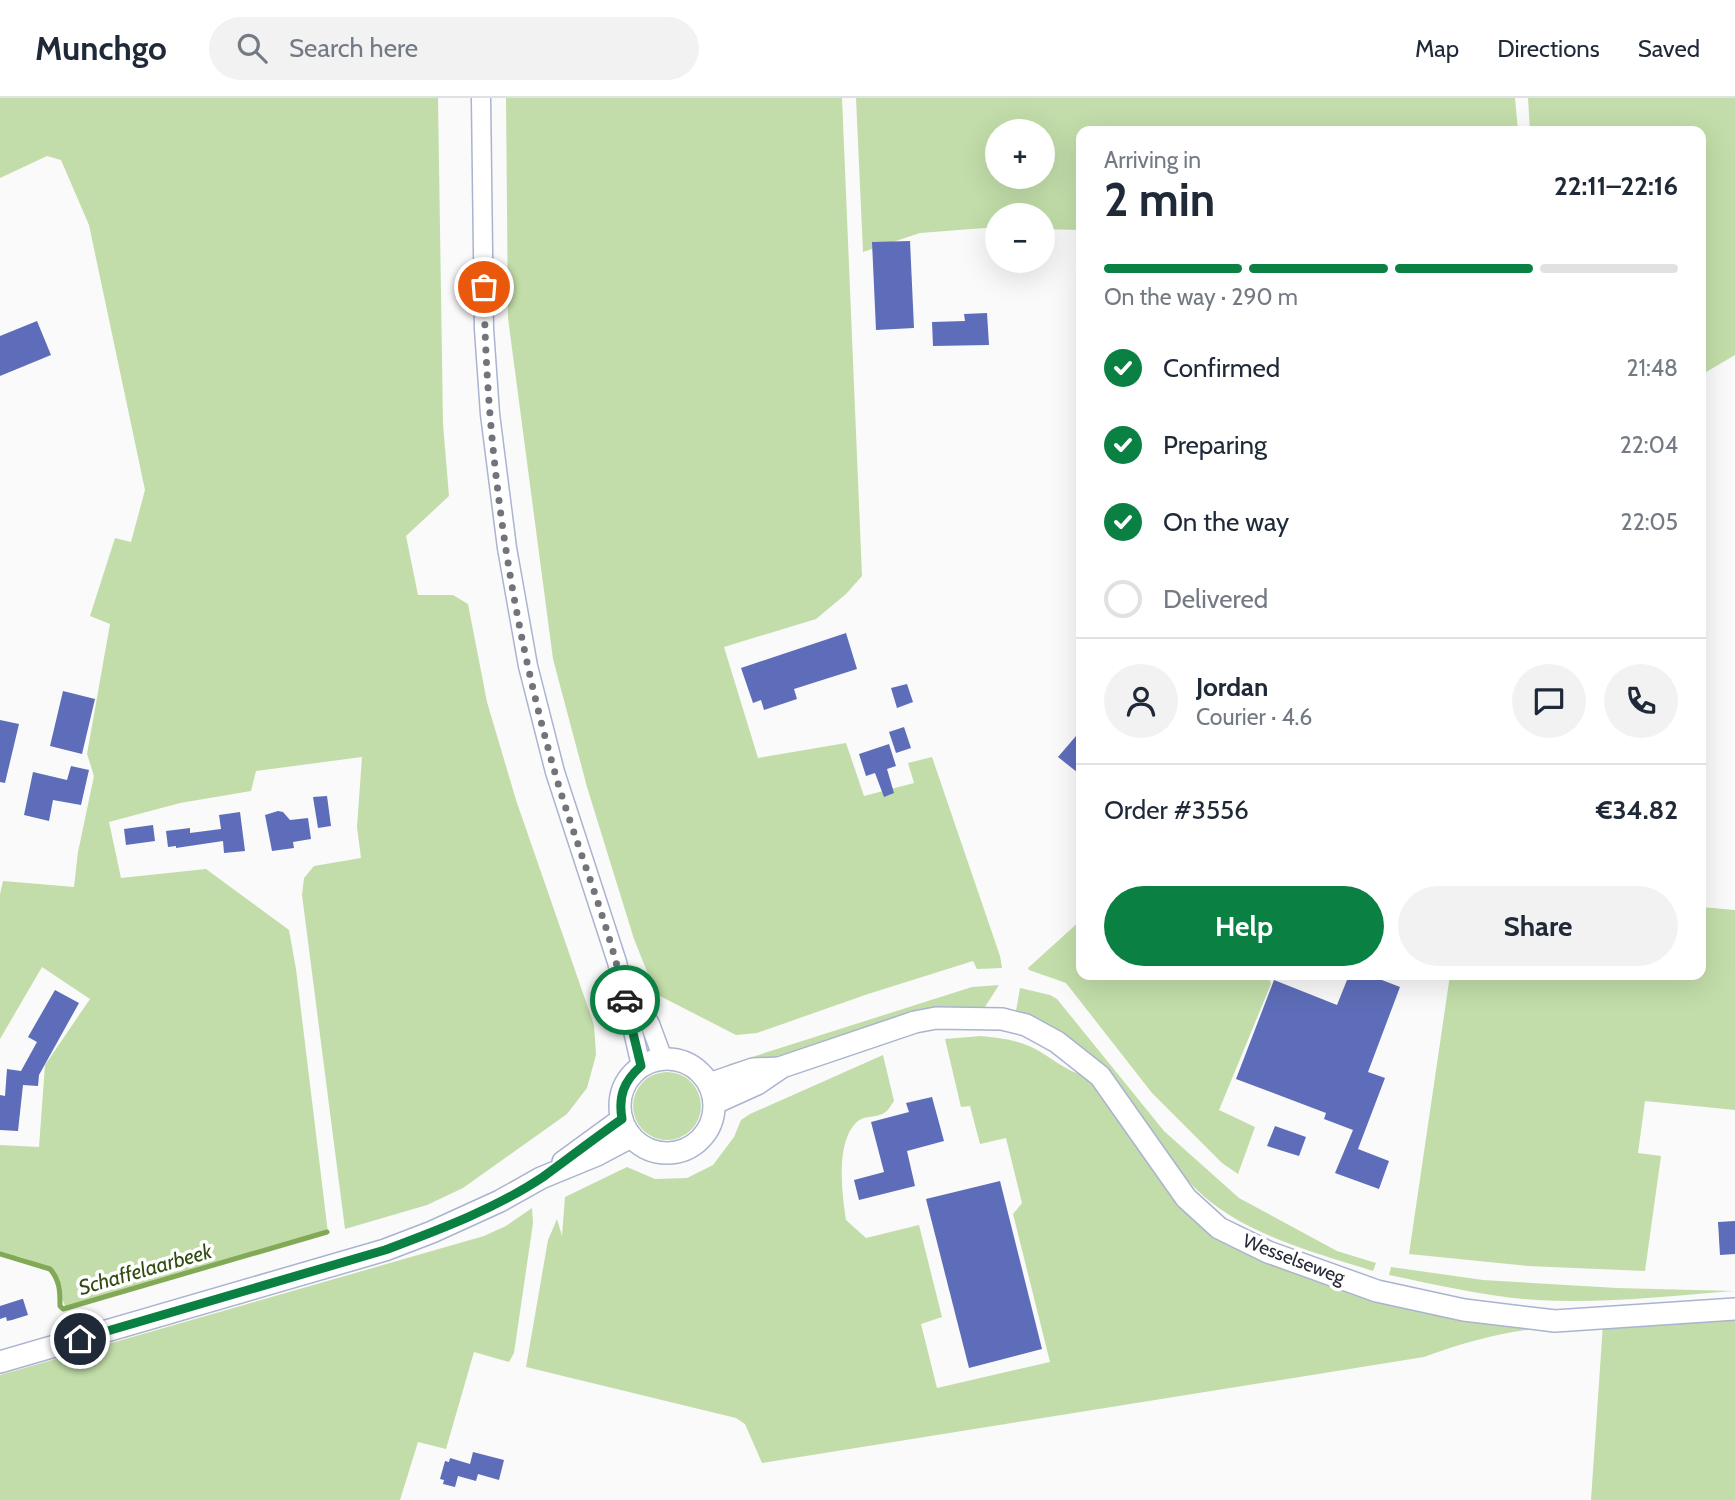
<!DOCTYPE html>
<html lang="en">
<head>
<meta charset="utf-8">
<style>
  :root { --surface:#fff; --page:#f2f2f3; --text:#1f2937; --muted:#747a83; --line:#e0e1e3; --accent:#0b8043 }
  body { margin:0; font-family:Cabin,sans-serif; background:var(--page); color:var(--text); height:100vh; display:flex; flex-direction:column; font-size:26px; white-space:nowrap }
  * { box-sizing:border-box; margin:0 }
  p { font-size:23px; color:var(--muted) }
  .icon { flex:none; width:38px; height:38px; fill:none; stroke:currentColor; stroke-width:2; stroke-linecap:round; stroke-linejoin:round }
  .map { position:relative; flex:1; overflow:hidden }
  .side { position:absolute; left:1076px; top:28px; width:630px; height:854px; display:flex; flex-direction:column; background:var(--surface); border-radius:14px; box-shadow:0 7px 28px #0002 }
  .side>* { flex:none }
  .buttons { position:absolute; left:985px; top:21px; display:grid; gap:14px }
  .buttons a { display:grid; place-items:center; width:70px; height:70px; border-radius:50%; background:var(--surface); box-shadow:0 7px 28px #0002; font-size:35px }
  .pin { position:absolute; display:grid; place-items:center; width:60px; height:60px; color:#fff; margin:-30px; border:4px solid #fff; border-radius:50%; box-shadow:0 2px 7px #0007 }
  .courier { position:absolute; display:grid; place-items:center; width:70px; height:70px; margin:-35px; border:5px solid #0b8043; border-radius:50%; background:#fff; color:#222; box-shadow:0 2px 9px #0007 }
  .overview em { font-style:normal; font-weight:700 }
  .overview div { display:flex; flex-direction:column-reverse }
  .overview { display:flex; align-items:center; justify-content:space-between; height:119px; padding:0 28px }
  h1 { font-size:46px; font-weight:700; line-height:52px }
  .bar { display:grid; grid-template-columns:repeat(4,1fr); gap:10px 7px; align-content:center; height:84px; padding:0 28px }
  .bar i { height:9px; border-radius:5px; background:var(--line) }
  .bar .active { background:var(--accent) }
  .bar p { grid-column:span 4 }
  .line { display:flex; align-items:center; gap:18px; padding:0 28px; border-top:2px solid var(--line) }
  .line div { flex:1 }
  .round { display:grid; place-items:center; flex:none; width:74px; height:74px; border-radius:37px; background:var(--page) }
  ol { padding:0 28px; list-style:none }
  li { display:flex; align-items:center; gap:21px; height:77px }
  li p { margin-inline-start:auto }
  li .icon { padding:7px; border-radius:50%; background:var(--accent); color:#fff; stroke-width:4 }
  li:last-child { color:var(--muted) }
  li i { width:38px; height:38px; border:4px solid var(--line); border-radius:50% }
  .action { display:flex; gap:14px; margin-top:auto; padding:14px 28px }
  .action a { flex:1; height:80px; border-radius:42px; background:var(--accent); color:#fff; font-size:28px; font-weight:700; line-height:80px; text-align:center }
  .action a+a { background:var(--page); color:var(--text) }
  header { display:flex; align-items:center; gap:42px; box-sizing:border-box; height:98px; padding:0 35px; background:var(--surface); border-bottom:2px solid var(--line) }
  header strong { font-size:33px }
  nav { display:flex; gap:38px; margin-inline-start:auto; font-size:24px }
  .search { width:490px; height:63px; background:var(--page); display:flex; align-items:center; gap:18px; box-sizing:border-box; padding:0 24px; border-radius:38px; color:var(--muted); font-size:26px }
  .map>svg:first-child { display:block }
  .green { fill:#c2dda9; fill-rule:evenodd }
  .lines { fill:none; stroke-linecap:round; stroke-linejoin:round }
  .stream { stroke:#81a956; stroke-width:5 }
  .building { fill:#5d6db9 }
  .tertiary-casing { stroke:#aab3d0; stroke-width:21 }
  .secondary-casing { stroke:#aab3d0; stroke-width:24 }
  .tertiary { stroke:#fff; stroke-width:18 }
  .secondary { stroke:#fff; stroke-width:21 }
  .done { stroke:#72737b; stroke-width:7; stroke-dasharray:0 12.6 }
  .route { stroke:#0b8043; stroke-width:9 }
  .labels { text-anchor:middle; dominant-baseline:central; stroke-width:7; stroke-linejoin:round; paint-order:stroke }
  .street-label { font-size:19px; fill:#282b37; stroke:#fff }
  .water-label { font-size:21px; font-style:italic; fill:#314b10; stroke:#fff }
</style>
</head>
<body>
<header>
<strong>Munchgo</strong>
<div class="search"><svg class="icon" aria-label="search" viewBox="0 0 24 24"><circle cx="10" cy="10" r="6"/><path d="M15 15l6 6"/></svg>Search here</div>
<nav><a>Map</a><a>Directions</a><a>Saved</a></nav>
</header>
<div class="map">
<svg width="1735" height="1402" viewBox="0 0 1735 1402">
  <rect width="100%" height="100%" fill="#fafafa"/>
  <g class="green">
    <polygon points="0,0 438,0 443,326 449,398 406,438 418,497 453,497 468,506 487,604 516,702 594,927 596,957 587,990 567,1016 463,1090 427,1107 345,1131 302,797 304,780 314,768 361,760 357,729 362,659 256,673 251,693 180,705 109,724 121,780 206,771 289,832 296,871 328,1135 66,1210 49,1170 20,1159 0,1156 0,1047 39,1049 45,967 90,901 42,869 0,941 0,796 3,783 74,789 78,754 94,678 87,656 110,526 90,518 115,440 131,444 145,392 89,127 61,62 47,58 0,80"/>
    <polygon points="506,0 842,0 862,478 846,496 816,521 724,549 758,660 846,645 864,698 914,685 908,665 932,659 1000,858 1002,870 977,871 973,863 868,896 757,935 736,937 656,896 634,841 587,689 553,561 508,220"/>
    <path d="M856,0H1515L1518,33H1082L1081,132L1043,131V117H998L997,129L920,135L863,154ZM998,33H1043V79H998Z"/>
    <polygon points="1528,0 1735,0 1735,257 1701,277 1701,33 1530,33"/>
    <polygon points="1701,809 1735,812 1735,1012 1645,1003 1638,1055 1661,1058 1645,1173 1528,1168 1409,1156 1450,877 1701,877"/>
    <polygon points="1081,822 1082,877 1268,877 1271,886 1219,1012 1255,1029 1238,1076 1222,1065 1152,995 1066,885 1029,872 1028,870"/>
    <polygon points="999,887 983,912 852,938 710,976 730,966 972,889"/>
    <path d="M1020,890L1050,897L1057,901L1164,1033L1239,1100L1337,1153L1376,1165L1373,1173C1320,1156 1257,1140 1212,1105C1169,1071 1142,1020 1105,979C1084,956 1044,928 1016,913Z"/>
    <path d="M981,938C997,940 1014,941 1029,948C1050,957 1065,974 1087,978L1147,1058L1264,1154L1556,1229C1509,1232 1467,1243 1424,1259L762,1365L745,1326L736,1320L526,1269L548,1142L557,1121L562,1138L565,1099L627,1069L655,1081L687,1080L713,1067L734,1039L741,1022L750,1016L883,957L894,1003C892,1006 888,1013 884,1015C877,1020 865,1017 858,1023C835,1042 842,1096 846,1122L866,1140L919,1127L942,1219L921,1226L937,1290L1050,1264L1013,1116L1022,1105L1006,1040L980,1046L970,1008L961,1009L945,941Z"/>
    <circle cx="667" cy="1008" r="34"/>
    <polygon points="532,1110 533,1125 514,1255 509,1264 474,1254 446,1351 418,1344 400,1402 0,1402 0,1277 484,1138 506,1128"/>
    <path d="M1391,1169L1483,1182L1617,1190L1734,1193C1669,1198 1602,1206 1537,1202C1487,1199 1438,1187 1389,1177Z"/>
    <polygon points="1735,1217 1735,1402 1591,1402 1603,1226"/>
  </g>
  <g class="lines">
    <path class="stream" d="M0,1156L50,1171C60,1182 60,1194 60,1208L63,1211L327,1134"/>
  </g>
  <g class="building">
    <polygon points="910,143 914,230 876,232 872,144"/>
    <polygon points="987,215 989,247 933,248 932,224 965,223 964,216"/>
    <polygon points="37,223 51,257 0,278 0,238"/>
    <polygon points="846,535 857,571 794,591 797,601 764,612 761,602 753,605 741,570"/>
    <polygon points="907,586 913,604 897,610 891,590"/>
    <polygon points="63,593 95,601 82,656 50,648"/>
    <polygon points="0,622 19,626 5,685 0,684"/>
    <polygon points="904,629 911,650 896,655 889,634"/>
    <polygon points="1082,631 1082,678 1058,659"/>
    <polygon points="889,646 896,668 887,671 894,695 884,699 875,675 866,678 859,656"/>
    <polygon points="71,668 89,672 81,707 53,702 49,723 24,717 33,674 67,682"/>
    <polygon points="327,698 331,728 318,730 313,699"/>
    <polygon points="278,713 283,714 290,722 308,720 311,741 293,744 294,750 272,753 265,717"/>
    <polygon points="240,714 245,753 224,755 223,743 176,750 176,748 168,749 166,733 190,730 190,735 221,731 219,717"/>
    <polygon points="153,727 155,743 126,747 124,731"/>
    <polygon points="1349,877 1369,877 1400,889 1368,974 1385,980 1358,1051 1389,1063 1379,1091 1335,1075 1353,1032 1324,1021 1326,1015 1236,981 1274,882 1337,907"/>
    <polygon points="55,892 79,905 39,977 38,988 23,987 18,1033 0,1032 0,997 5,998 7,971 21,973 37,944 28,939"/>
    <polygon points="932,999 944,1043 907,1053 915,1088 859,1102 854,1082 884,1074 871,1024 909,1014 906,1005"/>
    <polygon points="1275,1028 1306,1039 1299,1058 1267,1048"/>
    <polygon points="1000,1083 1042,1251 969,1270 926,1101"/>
    <polygon points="1735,1123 1735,1156 1720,1157 1718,1124"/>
    <polygon points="22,1201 23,1201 28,1217 12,1222 7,1223 6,1219 0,1221 0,1208"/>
    <polygon points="473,1354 504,1362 499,1382 478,1376 476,1383 458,1378 455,1389 443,1386 444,1382 440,1381 445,1363 449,1364 450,1360 470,1366"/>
  </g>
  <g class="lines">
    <g class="tertiary-casing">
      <g id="tertiary">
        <polyline points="481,0 484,231 490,316 507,450 528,568 555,674 617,864 641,968"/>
        <polyline points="627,883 650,926 663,961"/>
      </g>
    </g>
    <g class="secondary-casing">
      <g id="secondary">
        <circle cx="667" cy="1008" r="47"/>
        <polyline points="709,986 753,971 780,970"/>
        <polyline points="715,1005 757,986 782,969 915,924 936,920 1002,921 1026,927 1057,944 1100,978 1186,1100 1219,1130 1268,1154 1377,1193 1464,1212 1555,1223 1735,1211"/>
        <polyline points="563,1064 622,1021"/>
        <polyline points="0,1264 385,1152 432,1134 500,1103 541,1080 597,1057 631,1039"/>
      </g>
    </g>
    <use href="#tertiary" class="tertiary"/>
    <use href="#secondary" class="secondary"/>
  </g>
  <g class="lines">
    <path class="done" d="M484,189C486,352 510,518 555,675C577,751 609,824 625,902"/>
    <path class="route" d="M80,1241L385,1152C438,1132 495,1111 543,1079C569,1060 595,1040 622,1021C618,998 624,983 641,968L625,902"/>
  </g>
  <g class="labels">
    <g class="street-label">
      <text transform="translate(1294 1161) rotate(21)">Wesselseweg</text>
    </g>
    <g class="water-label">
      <text transform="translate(145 1171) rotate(-16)">Schaffelaarbeek</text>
    </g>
  </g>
</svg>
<div class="buttons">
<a>+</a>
<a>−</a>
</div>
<div class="pin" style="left:484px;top:189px;background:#ea580c"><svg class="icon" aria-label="bag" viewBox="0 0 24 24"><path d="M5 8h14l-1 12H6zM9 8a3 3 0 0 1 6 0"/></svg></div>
<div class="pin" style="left:80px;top:1241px;background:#1f2937"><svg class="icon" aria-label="home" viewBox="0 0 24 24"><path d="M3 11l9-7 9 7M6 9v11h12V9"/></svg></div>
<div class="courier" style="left:625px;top:902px"><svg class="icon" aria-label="car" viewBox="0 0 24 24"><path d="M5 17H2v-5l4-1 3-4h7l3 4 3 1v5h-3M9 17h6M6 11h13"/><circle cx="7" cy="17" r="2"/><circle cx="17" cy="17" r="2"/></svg></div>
<section class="side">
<div class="overview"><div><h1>2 min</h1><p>Arriving in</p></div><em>22:11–22:16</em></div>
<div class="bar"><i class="active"></i><i class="active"></i><i class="active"></i><i></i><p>On the way · 290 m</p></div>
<ol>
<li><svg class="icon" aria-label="check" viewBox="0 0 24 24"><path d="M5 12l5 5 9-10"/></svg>Confirmed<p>21:48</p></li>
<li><svg class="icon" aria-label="check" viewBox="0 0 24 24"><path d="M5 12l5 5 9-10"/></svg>Preparing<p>22:04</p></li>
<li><svg class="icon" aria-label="check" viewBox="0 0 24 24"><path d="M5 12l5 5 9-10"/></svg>On the way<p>22:05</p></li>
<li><i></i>Delivered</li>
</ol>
<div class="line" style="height:126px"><a class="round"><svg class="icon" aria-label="person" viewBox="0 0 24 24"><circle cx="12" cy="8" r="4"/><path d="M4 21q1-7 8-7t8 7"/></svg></a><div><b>Jordan</b><p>Courier · 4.6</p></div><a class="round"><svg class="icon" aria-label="chat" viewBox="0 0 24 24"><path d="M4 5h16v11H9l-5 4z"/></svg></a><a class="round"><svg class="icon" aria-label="phone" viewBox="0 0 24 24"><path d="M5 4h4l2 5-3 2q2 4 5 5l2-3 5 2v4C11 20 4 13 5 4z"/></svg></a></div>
<div class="line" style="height:91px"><div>Order #3556</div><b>€34.82</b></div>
<div class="action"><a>Help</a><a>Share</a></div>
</section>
</div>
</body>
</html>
